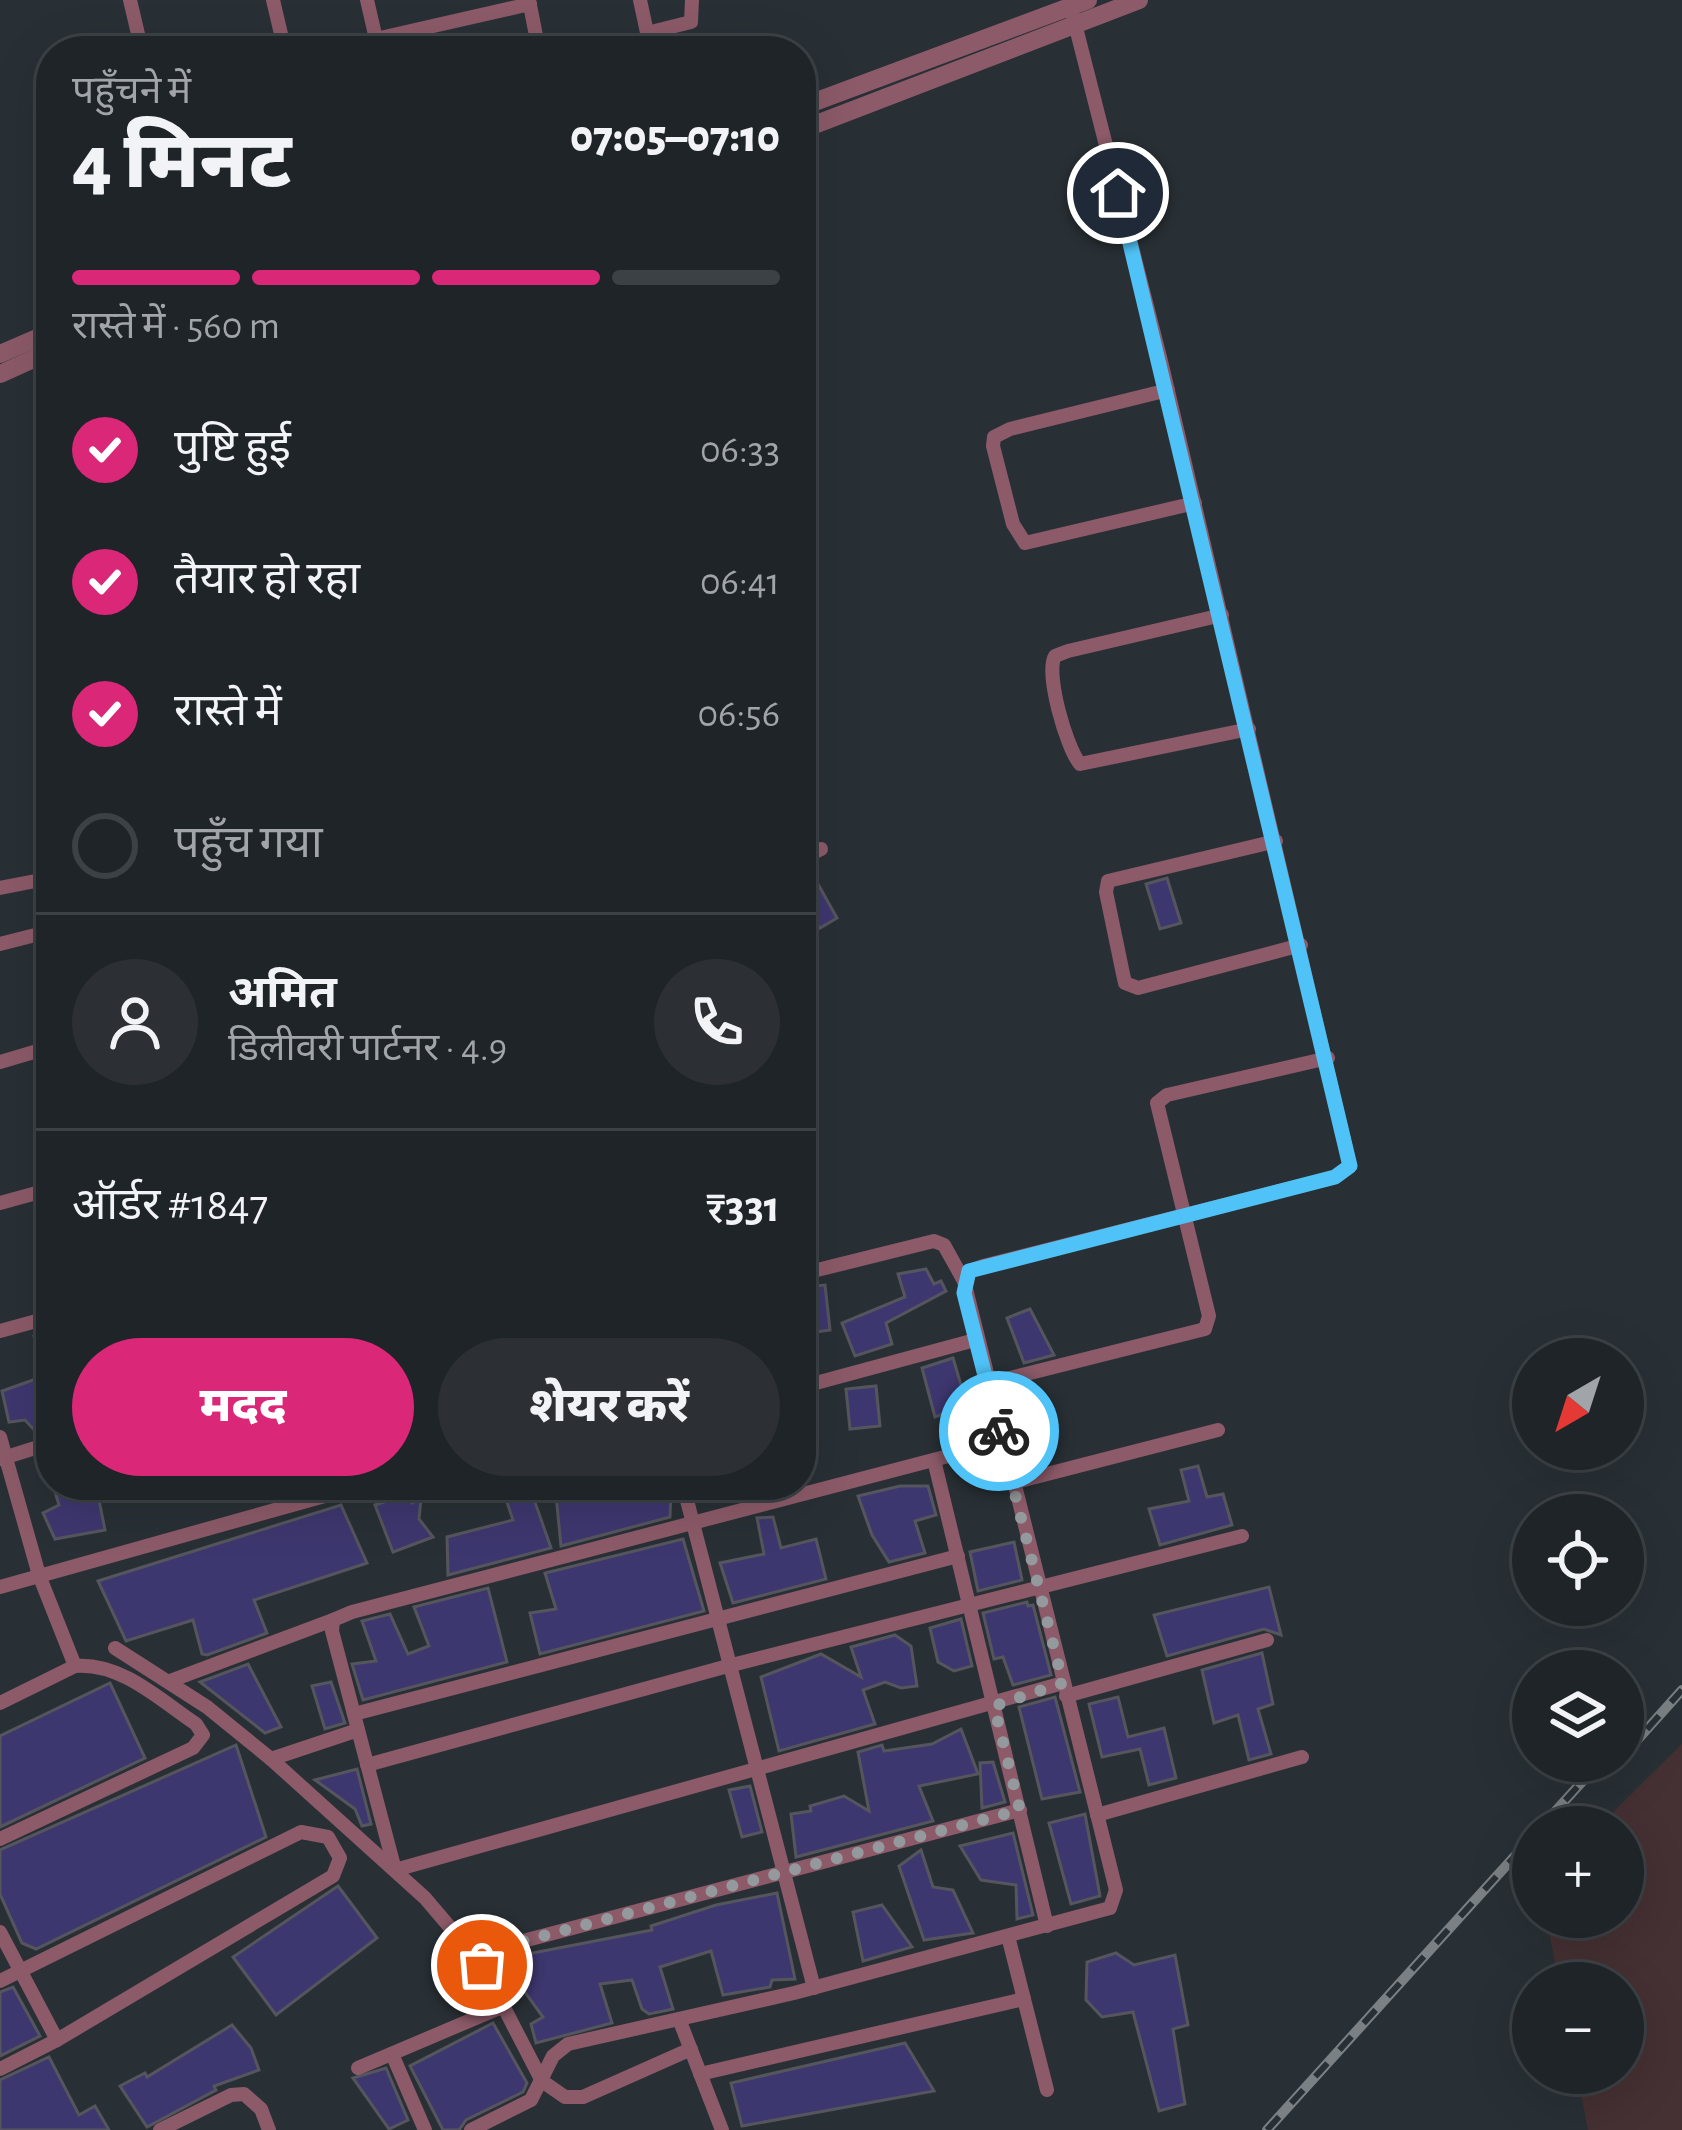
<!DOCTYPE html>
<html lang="hi">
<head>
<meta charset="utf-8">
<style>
  :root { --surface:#1f2428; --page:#2c3034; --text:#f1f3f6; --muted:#a1a4a8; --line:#3c4145; --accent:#db2777 }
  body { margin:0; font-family:"Alegreya Sans","Noto Sans Devanagari",sans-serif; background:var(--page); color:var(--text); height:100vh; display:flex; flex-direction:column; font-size:45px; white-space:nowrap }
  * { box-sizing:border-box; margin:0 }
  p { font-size:39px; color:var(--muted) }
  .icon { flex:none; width:66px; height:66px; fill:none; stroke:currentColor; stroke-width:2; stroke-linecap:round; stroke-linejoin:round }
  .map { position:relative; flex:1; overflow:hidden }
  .drawer { position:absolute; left:36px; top:36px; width:780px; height:1464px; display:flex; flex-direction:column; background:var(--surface); border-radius:48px; box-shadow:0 12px 48px #0002,0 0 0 3px var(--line) }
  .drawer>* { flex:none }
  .needle { width:78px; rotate:219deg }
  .fabs { position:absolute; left:1512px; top:1338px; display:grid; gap:24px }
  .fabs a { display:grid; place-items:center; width:132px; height:132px; border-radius:50%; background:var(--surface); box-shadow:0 12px 48px #0002,0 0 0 3px var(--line); font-size:60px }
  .pin { position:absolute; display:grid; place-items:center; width:102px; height:102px; color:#fff; margin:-51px; border:6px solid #fff; border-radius:50%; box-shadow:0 3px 12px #0007 }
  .courier { position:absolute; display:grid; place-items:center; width:120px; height:120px; margin:-60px; border:9px solid #4fc3f7; border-radius:50%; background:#fff; color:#222; box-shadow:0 3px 15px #0007 }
  .headline em { font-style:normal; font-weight:800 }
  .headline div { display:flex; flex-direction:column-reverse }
  .headline { display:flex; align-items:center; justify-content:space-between; height:204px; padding:0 36px }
  h1 { font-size:78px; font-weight:800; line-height:90px }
  .bar { display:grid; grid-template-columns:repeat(4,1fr); gap:18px 12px; align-content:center; height:144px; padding:0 36px }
  .bar i { height:15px; border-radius:9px; background:var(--line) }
  .bar .on { background:var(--accent) }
  .bar p { grid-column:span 4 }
  .line { display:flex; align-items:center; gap:30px; padding:0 36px; border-top:3px solid var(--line) }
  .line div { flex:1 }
  .round { display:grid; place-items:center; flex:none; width:126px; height:126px; border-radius:63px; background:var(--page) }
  ol { padding:0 36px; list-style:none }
  li { display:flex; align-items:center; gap:36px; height:132px }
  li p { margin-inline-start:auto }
  li .icon { padding:12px; border-radius:50%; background:var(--accent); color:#fff; stroke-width:4 }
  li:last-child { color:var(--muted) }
  li i { width:66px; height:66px; border:6px solid var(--line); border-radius:50% }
  .primary-button { display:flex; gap:24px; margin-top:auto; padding:24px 36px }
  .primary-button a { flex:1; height:138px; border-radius:72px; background:var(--accent); color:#fff; font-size:48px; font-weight:800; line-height:138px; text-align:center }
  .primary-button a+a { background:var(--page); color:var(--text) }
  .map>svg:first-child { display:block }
  .industrial { fill:#453033 }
  .building { fill:#3d376f; stroke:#55555d; stroke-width:3 }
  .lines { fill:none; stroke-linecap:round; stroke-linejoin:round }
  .minor { stroke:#8c5a69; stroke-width:14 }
  .tertiary { stroke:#8c5a69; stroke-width:18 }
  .rail-casing { stroke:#7b8084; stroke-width:10 }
  .rail { stroke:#293035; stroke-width:6; stroke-dasharray:18; stroke-linecap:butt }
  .done { stroke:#94999d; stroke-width:12; stroke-dasharray:0 21.6 }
  .route { stroke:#4fc3f7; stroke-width:15 }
</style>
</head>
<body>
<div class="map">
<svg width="1682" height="2130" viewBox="0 0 1682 2130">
  <rect width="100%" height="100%" fill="#293035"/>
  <polygon class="industrial" points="1682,1744 1682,2130 1588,2130 1577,2073 1623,2073 1623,1983 1559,1983 1546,1917 1623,1917 1623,1827 1598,1827"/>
  <g class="building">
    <polygon points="809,868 837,918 820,928 801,909 801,870"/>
    <polygon points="1167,878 1181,923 1160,929 1146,884"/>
    <polygon points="926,1269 934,1284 941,1281 946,1291 886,1323 892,1344 855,1356 842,1323 905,1297 898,1274"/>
    <polygon points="825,1285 830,1330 809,1333 801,1287"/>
    <polygon points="1030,1309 1054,1355 1024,1363 1007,1318"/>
    <polygon points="51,1329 51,1432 39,1435 25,1420 9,1422 2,1391 50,1374 34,1336"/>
    <polygon points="953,1358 967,1405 935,1417 922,1368"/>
    <polygon points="876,1386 880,1426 850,1429 846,1389"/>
    <polygon points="1198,1466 1207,1497 1223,1494 1232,1525 1160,1545 1149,1509 1189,1501 1181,1470"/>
    <polygon points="53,1485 96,1485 105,1530 55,1539 43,1513 59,1505"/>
    <polygon points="406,1485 412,1503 421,1499 419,1519 433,1537 393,1552 375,1505 384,1502 381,1494"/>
    <polygon points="501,1485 529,1485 551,1548 448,1575 447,1537 513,1520"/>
    <polygon points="555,1485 594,1485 599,1497 671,1490 670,1517 561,1546"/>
    <polygon points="900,1486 928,1486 936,1515 915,1521 925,1553 889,1562 872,1535 858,1496"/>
    <polygon points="341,1505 367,1563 254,1600 267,1633 207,1655 202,1654 193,1620 126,1641 98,1581"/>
    <polygon points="773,1517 781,1548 816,1539 826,1579 733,1603 720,1563 764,1554 757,1518"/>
    <polygon points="683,1539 704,1611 540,1654 530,1613 556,1609 545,1573"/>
    <polygon points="1014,1542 1022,1580 978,1591 970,1552"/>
    <polygon points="1269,1587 1281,1635 1264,1629 1167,1656 1154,1615"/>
    <polygon points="488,1588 507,1662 363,1700 352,1664 376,1661 362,1621 390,1614 408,1654 429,1646 414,1607"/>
    <polygon points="1027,1602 1028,1606 1033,1605 1051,1675 1013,1685 1003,1657 994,1659 983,1613"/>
    <polygon points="961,1619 972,1666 954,1671 938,1662 930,1628"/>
    <polygon points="895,1635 911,1646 917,1686 901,1688 885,1682 863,1690 875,1724 779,1751 761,1677 821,1654 861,1677 851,1647"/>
    <polygon points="1262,1653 1273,1704 1258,1709 1271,1754 1249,1760 1238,1715 1214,1723 1202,1670"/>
    <polygon points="248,1664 281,1727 265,1733 200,1682"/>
    <polygon points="331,1682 345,1723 325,1729 312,1686"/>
    <polygon points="110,1683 145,1758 0,1827 0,1736"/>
    <polygon points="1055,1697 1080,1792 1042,1799 1019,1707"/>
    <polygon points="1118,1697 1128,1737 1164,1728 1176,1778 1149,1785 1140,1749 1102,1757 1089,1704"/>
    <polygon points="961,1729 978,1774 919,1786 933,1821 796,1857 791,1814 811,1811 810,1806 844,1796 869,1811 858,1752 882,1745 884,1751 932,1744"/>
    <polygon points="236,1745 266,1837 36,1949 22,1943 0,1894 0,1850"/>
    <polygon points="993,1762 1005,1802 982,1808 980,1763"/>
    <polygon points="357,1769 371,1824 362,1826 355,1809 315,1780"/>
    <polygon points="750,1786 762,1832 742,1837 729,1790"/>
    <polygon points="1085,1814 1100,1896 1071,1904 1049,1823"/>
    <polygon points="1013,1833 1033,1915 1017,1919 1016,1885 981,1880 960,1846"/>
    <polygon points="921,1850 933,1887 953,1890 973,1933 924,1940 899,1866"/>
    <polygon points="338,1886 377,1938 276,2015 233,1957"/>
    <polygon points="777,1893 795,1979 772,1980 770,1987 723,1995 711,1951 660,1967 673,2009 649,2014 642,2009 632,1980 600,1984 612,2023 536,2043 531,2024 543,2017 501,1959 652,1930 651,1926 716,1905"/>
    <polygon points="882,1905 912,1947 863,1961 853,1912"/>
    <polygon points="1116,1953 1134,1965 1175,1955 1188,2025 1173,2029 1185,2104 1159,2111 1133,2012 1102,2017 1086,2000 1087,1962"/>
    <polygon points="13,1987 40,2036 0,2056 0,1992"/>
    <polygon points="493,2023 527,2083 523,2092 466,2120 459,2130 443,2130 410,2066"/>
    <polygon points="232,2025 251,2048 259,2070 214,2086 216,2090 147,2127 120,2086 145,2073 147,2077"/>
    <polygon points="905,2043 934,2091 742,2126 731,2083"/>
    <polygon points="49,2057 79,2115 95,2106 109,2130 0,2130 0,2080"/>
    <polygon points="386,2068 408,2120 389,2129 353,2078"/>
  </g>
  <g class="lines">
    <g class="minor">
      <polyline points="130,0 142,51"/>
      <polyline points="273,0 285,51"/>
      <polyline points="367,0 376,39"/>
      <polyline points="529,0 539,51"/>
      <polyline points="640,0 651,51"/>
      <polyline points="647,33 691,22 692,0"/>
      <polyline points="323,51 530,4"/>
      <polyline points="42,147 51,178"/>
      <polyline points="1168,390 1010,429 994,437 993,446 1013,524 1025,543 1195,503"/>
      <path d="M1222,615L1068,651L1055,656C1045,673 1066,747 1080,764L1249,729"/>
      <polyline points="1276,841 1108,881 1106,892 1123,974 1125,983 1138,988 1301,945"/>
      <polyline points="801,859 821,849"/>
      <polyline points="0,888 51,878"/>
      <polyline points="0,944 51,931"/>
      <polyline points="0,1062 51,1047"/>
      <polyline points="0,1203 51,1189"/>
      <polyline points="801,1274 934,1241 944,1245 964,1281"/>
      <polyline points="0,1331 51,1317"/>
      <polyline points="986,1384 1205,1329 1209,1316 1157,1103 1167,1095 1328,1058"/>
      <polyline points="801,1387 975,1340"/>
      <path d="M0,1437L39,1575L75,1666C121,1662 160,1700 196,1724L203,1735L193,1748L0,1839"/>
      <polyline points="1002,1442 352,1612 333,1620 332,1631 395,1870 1063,1683"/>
      <polyline points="0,1459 51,1443"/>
      <polyline points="934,1460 1047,1926"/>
      <polyline points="1012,1483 1218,1430"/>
      <polyline points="683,1485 814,1988"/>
      <polyline points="0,1587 364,1485"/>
      <polyline points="115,1648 207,1707 271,1759 425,1898 482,1965 542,2081 565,2097 583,2097 691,2049"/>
      <polyline points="170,1681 333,1620"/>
      <polyline points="1066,1696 1267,1640"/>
      <polyline points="0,1703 75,1666"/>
      <polyline points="354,1714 958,1556"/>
      <polyline points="271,1759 358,1730"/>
      <polyline points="367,1765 728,1666 1242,1536"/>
      <polyline points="1097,1815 1302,1757"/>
      <polyline points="0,1932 57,2040"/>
      <polyline points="1008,1936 1047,2090"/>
      <polyline points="474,1954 1020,1810"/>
      <polyline points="0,1981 301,1832 328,1837 340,1858 333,1876 57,2040 0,2069"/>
      <polyline points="679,2019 722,2130"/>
      <polyline points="392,2054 425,2130"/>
      <polyline points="358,2068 504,2006"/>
      <polyline points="700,2074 1024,1999"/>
      <polyline points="160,2130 231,2095 244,2094 261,2109 269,2130"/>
      <polyline points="471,2130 531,2100 553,2056 568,2044 794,1993 1110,1908 1116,1890 964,1281 969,1271 983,1266 1335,1177 1350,1166 1161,361 1073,16"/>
    </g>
    <g class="tertiary">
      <polyline points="801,107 1088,0"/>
      <polyline points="801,130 1139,0"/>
      <polyline points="0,354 51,332"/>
      <polyline points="0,374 51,351"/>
    </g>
    <g class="rail-casing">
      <g id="rail">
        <polyline points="1623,1756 1682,1690"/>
        <polyline points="1541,1827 1601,1761"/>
        <polyline points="1267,2130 1533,1836"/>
      </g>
    </g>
    <use href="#rail" class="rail"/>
  </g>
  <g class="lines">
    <polyline class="done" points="482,1965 474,1954 1020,1810 994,1706 1063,1683 999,1431"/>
    <polyline class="route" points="999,1431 964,1293 969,1271 1335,1177 1350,1166 1118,193"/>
  </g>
</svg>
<div class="fabs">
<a><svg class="needle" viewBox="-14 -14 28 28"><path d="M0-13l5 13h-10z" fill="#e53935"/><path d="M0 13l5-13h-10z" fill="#a1a4a8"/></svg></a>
<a><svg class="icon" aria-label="locate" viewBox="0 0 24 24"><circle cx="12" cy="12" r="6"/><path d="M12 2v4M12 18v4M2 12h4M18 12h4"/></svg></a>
<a><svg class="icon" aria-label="layers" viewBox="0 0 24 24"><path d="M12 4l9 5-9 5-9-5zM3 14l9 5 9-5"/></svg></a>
<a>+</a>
<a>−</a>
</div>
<div class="pin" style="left:482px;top:1965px;background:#ea580c"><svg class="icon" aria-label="bag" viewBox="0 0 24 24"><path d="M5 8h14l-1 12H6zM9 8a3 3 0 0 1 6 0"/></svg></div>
<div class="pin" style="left:1118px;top:193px;background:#1f2937"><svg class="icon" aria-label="home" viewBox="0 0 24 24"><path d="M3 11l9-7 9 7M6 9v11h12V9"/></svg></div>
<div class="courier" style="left:999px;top:1431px"><svg class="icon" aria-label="bike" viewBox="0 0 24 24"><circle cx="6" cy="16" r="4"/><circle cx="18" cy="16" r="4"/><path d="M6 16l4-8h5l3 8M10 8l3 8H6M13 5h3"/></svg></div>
<section class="drawer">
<div class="headline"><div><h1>4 मिनट</h1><p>पहुँचने में</p></div><em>07:05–07:10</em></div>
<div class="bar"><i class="on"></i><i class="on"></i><i class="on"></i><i></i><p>रास्ते में · 560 m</p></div>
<ol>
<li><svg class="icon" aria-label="check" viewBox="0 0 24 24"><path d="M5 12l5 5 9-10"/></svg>पुष्टि हुई<p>06:33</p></li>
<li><svg class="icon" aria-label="check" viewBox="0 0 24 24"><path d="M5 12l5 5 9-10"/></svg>तैयार हो रहा<p>06:41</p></li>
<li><svg class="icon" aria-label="check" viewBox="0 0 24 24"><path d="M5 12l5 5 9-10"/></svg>रास्ते में<p>06:56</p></li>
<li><i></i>पहुँच गया</li>
</ol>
<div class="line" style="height:216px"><a class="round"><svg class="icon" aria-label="person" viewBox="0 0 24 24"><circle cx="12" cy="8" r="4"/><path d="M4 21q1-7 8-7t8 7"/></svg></a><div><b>अमित</b><p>डिलीवरी पार्टनर · 4.9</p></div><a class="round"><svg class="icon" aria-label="phone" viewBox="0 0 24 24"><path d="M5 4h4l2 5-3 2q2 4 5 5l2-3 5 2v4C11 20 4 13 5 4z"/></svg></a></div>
<div class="line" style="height:156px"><div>ऑर्डर #1847</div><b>₹331</b></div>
<div class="primary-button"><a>मदद</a><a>शेयर करें</a></div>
</section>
</div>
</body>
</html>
